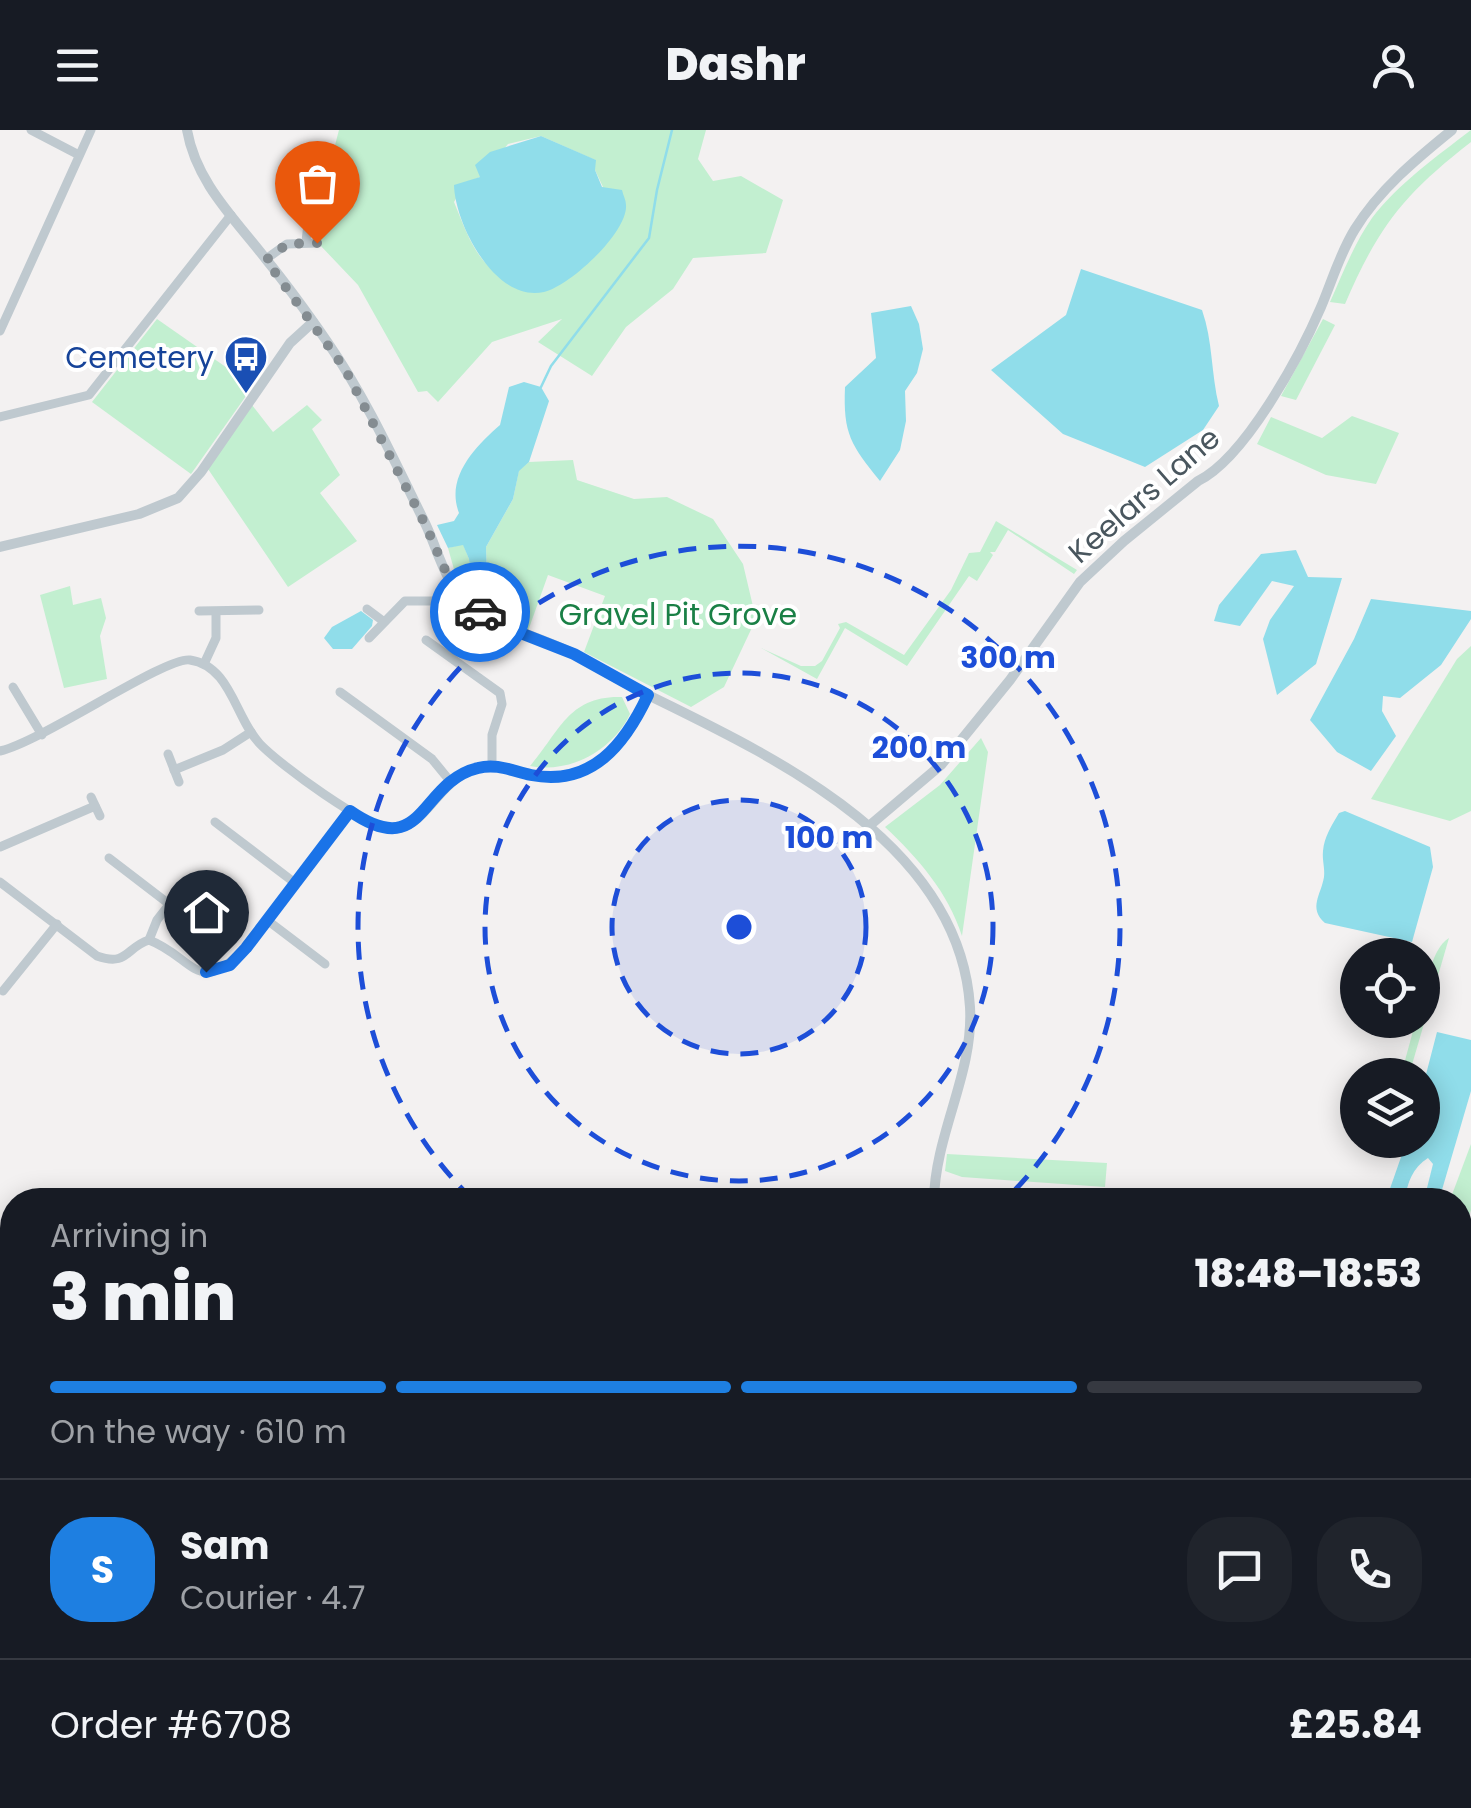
<!DOCTYPE html>
<html lang="en">
<head>
<meta charset="utf-8">
<style>
  :root { --surface:#171b24; --page:#20242c; --text:#f1f3f6; --muted:#9ea1a6; --line:#363941; --accent:#1e7fe1 }
  body { margin:0; font-family:Poppins,sans-serif; background:var(--page); color:var(--text); height:100vh; display:flex; flex-direction:column; font-size:38px; white-space:nowrap }
  * { box-sizing:border-box; margin:0 }
  p { font-size:32px; color:var(--muted) }
  .icon { flex:none; width:55px; height:55px; fill:none; stroke:currentColor; stroke-width:2; stroke-linecap:round; stroke-linejoin:round }
  .map { position:relative; flex:1; overflow:hidden }
  .panel { position:absolute; left:0px; top:1058px; width:1472px; height:622px; display:flex; flex-direction:column; background:var(--surface); border-radius:40px 40px 0 0; box-shadow:0 5px 25px #0003 }
  .panel>* { flex:none }
  .controls { position:absolute; left:1340px; top:808px; display:grid; gap:20px }
  .controls a { display:grid; place-items:center; width:100px; height:100px; border-radius:50%; background:var(--surface); box-shadow:0 5px 25px #0003; font-size:50px }
  .pin { position:absolute; display:grid; place-items:center; width:85px; height:85px; color:#fff; margin:-102px -42px; border-radius:50% 50% 50% 0; rotate:-45deg; box-shadow:0 0 10px #0007 }
  .pin .icon { rotate:45deg }
  .courier { position:absolute; display:grid; place-items:center; width:100px; height:100px; margin:-50px; border:8px solid #1a73e8; border-radius:50%; background:#fff; color:#222; box-shadow:0 2px 12px #0007 }
  .head em { font-style:normal; font-weight:800 }
  .head div { display:flex; flex-direction:column-reverse }
  .head { display:flex; align-items:center; justify-content:space-between; height:170px; padding:0 50px }
  h1 { font-size:65px; font-weight:800; line-height:75px }
  .bar { display:grid; grid-template-columns:repeat(4,1fr); gap:15px 10px; align-content:center; height:120px; padding:0 50px }
  .bar i { height:12px; border-radius:8px; background:var(--line) }
  .bar .on { background:var(--accent) }
  .bar p { grid-column:span 4 }
  .line { display:flex; align-items:center; gap:25px; padding:0 50px; border-top:2px solid var(--line) }
  .line div { flex:1 }
  .round { display:grid; place-items:center; flex:none; width:105px; height:105px; border-radius:40px; background:var(--page) }
  header { display:flex; justify-content:space-between; align-items:center; height:130px; padding:0 50px; background:var(--surface); font-size:45px; font-weight:800 }
  .map>svg:first-child { display:block }
  .green { fill:#c2efd0; fill-rule:evenodd }
  .water { fill:#90ddea }
  .lines { fill:none; stroke-linecap:round; stroke-linejoin:round }
  .stream { stroke:#90ddea; stroke-width:2.5 }
  .minor { stroke:#bfc9cf; stroke-width:9 }
  .tertiary { stroke:#bfc9cf; stroke-width:10 }
  .rail { stroke:#b4b7bb; stroke-width:2.5 }
  .done { stroke:#848c91; stroke-width:10; stroke-dasharray:0 18 }
  .route { stroke:#1a73e8; stroke-width:12 }
  .ring { fill:none; stroke:#1d4ed8; stroke-width:5; stroke-dasharray:18 12 }
  .labels { text-anchor:middle; dominant-baseline:central; stroke-width:8; stroke-linejoin:round; paint-order:stroke }
  .transit-label { font-size:30px; fill:#164399; stroke:#fff; text-anchor:end }
  .street-label { font-size:30px; fill:#49565e; stroke:#fff }
  .park-label { font-size:30px; fill:#1a8046; stroke:#fff }
  .centre { fill:#1d4ed8; stroke:#fff; stroke-width:5 }
  .ring-label { font-size:30px; text-anchor:middle; font-weight:bold; fill:#1d4ed8; stroke:#fff; stroke-width:8; stroke-linejoin:round; paint-order:stroke }
</style>
</head>
<body>
<header><svg class="icon" aria-label="menu" viewBox="0 0 24 24"><path d="M4 6h16M4 12h16M4 18h16"/></svg>Dashr<svg class="icon" aria-label="person" viewBox="0 0 24 24"><circle cx="12" cy="8" r="4"/><path d="M4 21q1-7 8-7t8 7"/></svg></header>
<div class="map">
<svg width="1471" height="1678" viewBox="0 0 1471 1678">
  <rect width="100%" height="100%" fill="#f3f1f1"/>
  <g class="green">
    <path d="M339,0H706L698,29L713,51L741,46L783,70L766,123L693,128L673,159L626,197L592,246L538,212L562,189L492,212L438,272L427,261L418,262L358,155L319,114L317,83ZM541,6L595,30V40L603,57L526,162C479,138 473,119 454,72L465,53L480,47L508,14Z"/>
    <path d="M1471,0V12C1404,64 1378,97 1345,174L1330,172C1343,143 1354,114 1372,88C1399,53 1436,27 1471,0Z"/>
    <polygon points="157,189 253,256 191,344 92,272"/>
    <polygon points="1323,189 1335,195 1296,270 1281,266"/>
    <polygon points="252,275 273,302 307,275 322,290 312,299 340,345 320,363 357,411 288,457 208,339"/>
    <polygon points="1352,286 1399,303 1376,354 1326,345 1257,314 1271,287 1322,308"/>
    <polygon points="573,330 577,350 634,369 667,367 713,389 743,434 756,489 724,557 691,577 584,522 605,466 548,445 528,501 476,476 459,457 448,418 463,414 469,429 473,459 487,446 486,417 513,369 519,340 529,332"/>
    <polygon points="996,391 1077,440 1074,444 1008,400 995,422 990,422 993,425 977,451 969,446 907,536 845,498 817,549 761,518 801,536 815,536 822,531 840,498 838,494 846,492 904,525 951,460 969,423 980,422"/>
    <polygon points="70,456 73,475 101,468 106,488 100,506 107,549 64,558 40,465"/>
    <polygon points="1471,516 1471,681 1450,691 1371,669 1457,529"/>
    <path d="M622,567L630,584C613,620 570,644 530,636C559,603 568,565 622,567Z"/>
    <path d="M981,608L988,622L962,806C948,762 918,728 885,697L940,655Z"/>
    <path d="M1449,808L1409,945H1401L1416,890H1422C1423,868 1429,820 1449,808Z"/>
    <polygon points="1471,1014 1471,1080 1465,1100 1471,1102 1471,1172 1466,1178 1460,1177 1460,1070 1450,1070"/>
    <polygon points="947,1024 1107,1033 1105,1057 962,1047 945,1041"/>
    <polygon points="1460,1187 1471,1191 1471,1678 1267,1678 1243,1668 1460,1668"/>
  </g>
  <g class="water">
    <path d="M541,6L596,30L595,40L602,57L622,60C623,65 626,70 626,75C628,102 570,156 544,162C495,173 455,94 454,55L480,47L475,35L490,22Z"/>
    <path d="M1081,139L1202,180C1213,211 1211,244 1219,276L1203,300L1145,337L1063,304L991,240L1066,185Z"/>
    <path d="M911,176L919,194L923,219L917,243L905,261L906,291L900,320L880,351C851,315 843,304 845,257L876,228L871,183Z"/>
    <path d="M524,252L541,257L549,271L529,332L519,341L513,369L486,417L487,446L472,460L469,429L463,415L448,418L437,395L454,391L459,383C445,347 476,316 500,295L509,257Z"/>
    <polygon points="1296,420 1308,447 1342,448 1316,534 1277,565 1263,509 1270,490 1294,456 1272,451 1240,496 1214,491 1219,475 1261,424"/>
    <polygon points="1371,469 1471,481 1471,489 1441,535 1400,568 1383,566 1382,581 1396,606 1371,641 1337,622 1310,590 1354,509"/>
    <polygon points="361,481 373,490 372,496 352,519 333,519 324,508 332,497"/>
    <path d="M1345,681L1430,717L1433,737L1412,812L1325,793C1308,778 1321,765 1324,747C1325,738 1322,730 1323,721C1324,707 1332,695 1339,683Z"/>
    <path d="M1437,902L1471,910V961L1439,1070H1424L1433,1034L1428,1028C1413,1037 1407,1053 1405,1070H1386L1407,1010H1422L1423,956Z"/>
  </g>
  <g class="lines">
    <polyline class="stream" points="541,257 551,236 649,108 657,60 672,0"/>
    <g class="minor">
      <polyline points="31,0 79,25"/>
      <polyline points="306,111 308,94"/>
      <polyline points="266,129 287,114 317,113"/>
      <polyline points="0,201 91,0"/>
      <polyline points="0,287 89,265 231,85"/>
      <polyline points="367,479 383,491"/>
      <polyline points="199,481 259,480"/>
      <polyline points="369,508 405,471 437,471 456,461"/>
      <polyline points="426,510 500,563 502,574 492,605 492,636"/>
      <polyline points="204,534 216,508 216,482"/>
      <polyline points="13,557 42,605"/>
      <polyline points="340,562 432,629 450,651"/>
      <path d="M0,621C43,611 166,526 190,530C231,536 235,588 260,614C279,634 367,699 392,699C431,699 438,640 490,636C508,635 524,645 542,646C597,650 627,610 648,565"/>
      <polyline points="168,624 179,652"/>
      <polyline points="174,640 223,620 251,602"/>
      <polyline points="91,667 100,686"/>
      <polyline points="215,692 295,753"/>
      <polyline points="0,717 95,676"/>
      <polyline points="109,728 169,774"/>
      <path d="M0,752L97,826C128,837 126,817 149,810C194,827 197,869 246,817L350,681"/>
      <polyline points="267,790 325,834"/>
      <polyline points="149,810 157,790 179,762"/>
      <polyline points="3,861 57,794"/>
    </g>
    <g class="tertiary">
      <path d="M187,0C196,52 234,88 265,128C287,155 308,184 328,213C366,268 395,332 425,393C438,420 444,452 467,472C499,499 539,506 576,525C600,538 623,553 648,565C775,627 960,714 970,877C974,943 935,1004 934,1070"/>
      <polyline points="0,417 139,384 178,368 201,342 290,213 313,192"/>
      <path d="M869,696L941,635L1010,550L1080,452L1124,411L1198,351C1245,328 1300,226 1321,177C1332,151 1340,123 1355,99C1379,60 1416,29 1452,0"/>
      <polyline points="939,1668 940,1678"/>
    </g>
    <g class="rail">
      <polyline points="0,1155 12,1159"/>
      <polyline points="1205,1668 1231,1678"/>
    </g>
  </g>
  <g class="lines">
    <polyline class="done" points="317,113 287,114 266,130 345,239 426,396 449,449 456,461 480,482"/>
    <path class="route" d="M206,842L230,835L246,818L350,681C425,733 419,652 478,638C497,633 512,641 531,645C592,657 625,614 648,565L574,524L505,497L480,482"/>
  </g>
  <circle cx="739" cy="797" r="127" fill="#1d4ed8" fill-opacity=".12"/>
  <g class="ring">
    <circle cx="739" cy="797" r="127"/>
    <circle cx="739" cy="797" r="254"/>
    <path d="M472 1069A381 381 0 1 1 1006 1069"/>
  </g>
  <defs>
    <g id="bus-pin" transform="scale(2.25)"><path d="M0 17L-7.5 6A9.5 9.5 0 1 1 7.5 6Z" fill="#1a4fb4" stroke="#fff"/><path d="M-5-6H5V4H4V6H2V4H-2V6H-4V4H-5ZM-3.5-4V0h7V-4ZM-3.5 1.2v1.5H-2V1.2ZM2 1.2v1.5H3.5V1.2Z" fill="#fff"/></g>
  </defs>
  <g fill-rule="evenodd">
    <use href="#bus-pin" x="246" y="227"/>
  </g>
  <g class="labels">
    <g class="transit-label">
      <text x="214" y="227">Cemetery</text>
    </g>
    <g class="street-label">
      <text transform="translate(1144 365) rotate(-41)">Keelars Lane</text>
    </g>
    <g class="park-label">
      <text x="678" y="484">Gravel Pit Grove</text>
    </g>
  </g>
  <circle cx="739" cy="797" r="15" class="centre"/>
  <g class="ring-label">
    <text x="1008" y="538">300 m</text>
    <text x="919" y="628">200 m</text>
    <text x="829" y="718">100 m</text>
  </g>
</svg>
<div class="controls">
<a><svg class="icon" aria-label="locate" viewBox="0 0 24 24"><circle cx="12" cy="12" r="6"/><path d="M12 2v4M12 18v4M2 12h4M18 12h4"/></svg></a>
<a><svg class="icon" aria-label="layers" viewBox="0 0 24 24"><path d="M12 4l9 5-9 5-9-5zM3 14l9 5 9-5"/></svg></a>
</div>
<div class="pin" style="left:317px;top:113px;background:#ea580c"><svg class="icon" aria-label="bag" viewBox="0 0 24 24"><path d="M5 8h14l-1 12H6zM9 8a3 3 0 0 1 6 0"/></svg></div>
<div class="pin" style="left:206px;top:842px;background:#1f2937"><svg class="icon" aria-label="home" viewBox="0 0 24 24"><path d="M3 11l9-7 9 7M6 9v11h12V9"/></svg></div>
<div class="courier" style="left:480px;top:482px"><svg class="icon" aria-label="car" viewBox="0 0 24 24"><path d="M5 17H2v-5l4-1 3-4h7l3 4 3 1v5h-3M9 17h6M6 11h13"/><circle cx="7" cy="17" r="2"/><circle cx="17" cy="17" r="2"/></svg></div>
<section class="panel">
<div class="head"><div><h1>3 min</h1><p>Arriving in</p></div><em>18:48–18:53</em></div>
<div class="bar"><i class="on"></i><i class="on"></i><i class="on"></i><i></i><p>On the way · 610 m</p></div>
<div class="line" style="height:180px"><b class="round" style="background:var(--accent);color:#fff">S</b><div><b>Sam</b><p>Courier · 4.7</p></div><a class="round"><svg class="icon" aria-label="chat" viewBox="0 0 24 24"><path d="M4 5h16v11H9l-5 4z"/></svg></a><a class="round"><svg class="icon" aria-label="phone" viewBox="0 0 24 24"><path d="M5 4h4l2 5-3 2q2 4 5 5l2-3 5 2v4C11 20 4 13 5 4z"/></svg></a></div>
<div class="line" style="height:130px"><div>Order #6708</div><b>£25.84</b></div>
</section>
</div>
</body>
</html>
